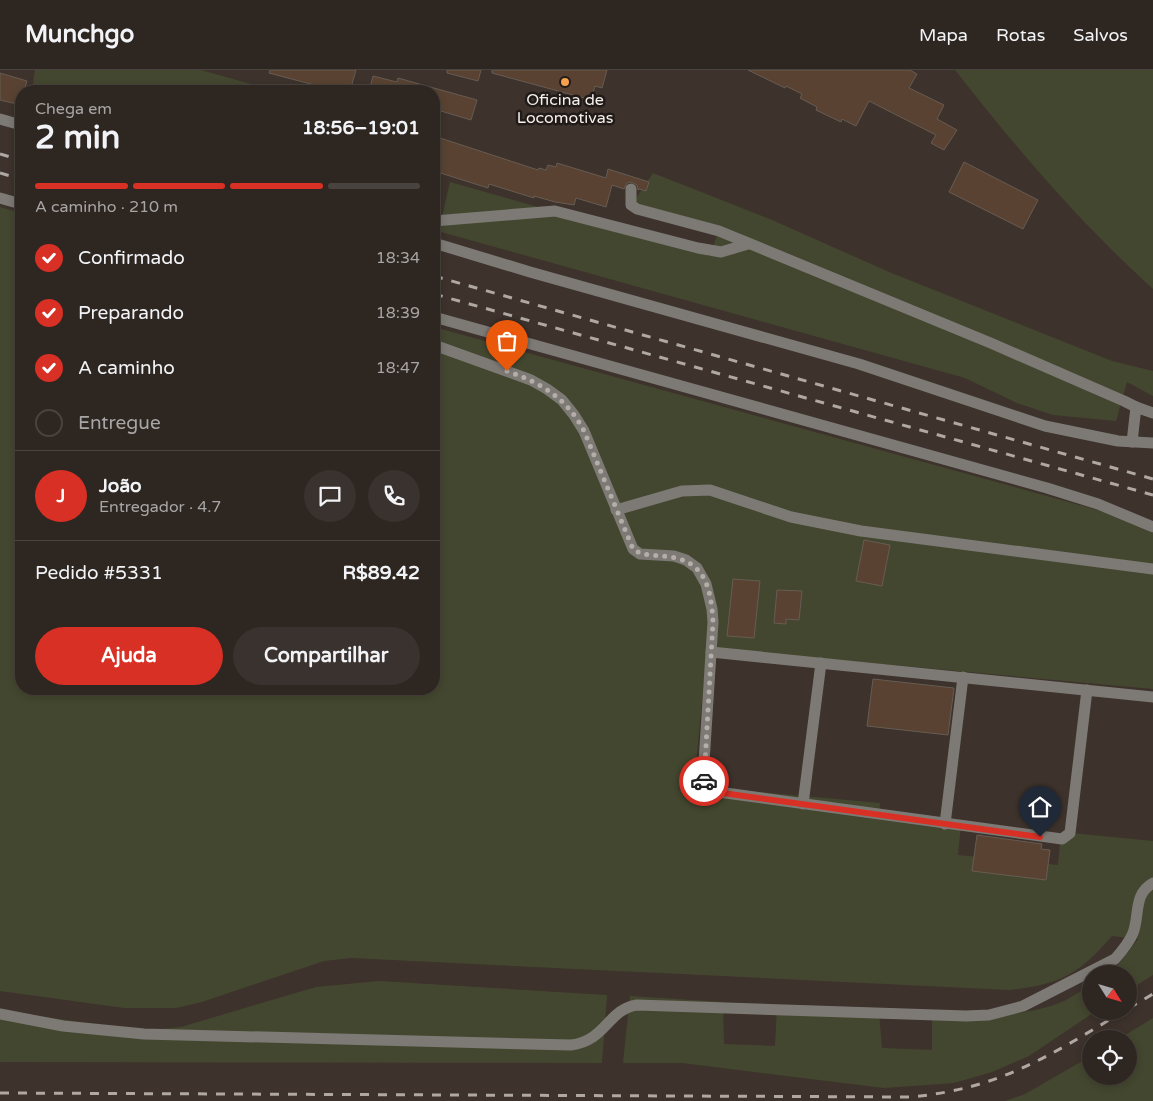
<!DOCTYPE html>
<html lang="pt">
<head>
<meta charset="utf-8">
<style>
  :root { --surface:#2e2621; --page:#3a322e; --text:#f1f3f6; --muted:#a7a5a5; --line:#49433f; --accent:#d93025 }
  body { margin:0; font-family:"Varela Round",sans-serif; background:var(--page); color:var(--text); height:100vh; display:flex; flex-direction:column; font-size:19px; white-space:nowrap }
  * { box-sizing:border-box; margin:0 }
  p { font-size:16px; color:var(--muted) }
  .icon { flex:none; width:28px; height:28px; fill:none; stroke:currentColor; stroke-width:2; stroke-linecap:round; stroke-linejoin:round }
  .map { position:relative; flex:1; overflow:hidden }
  .details { position:absolute; left:15px; top:15px; width:425px; height:610px; display:flex; flex-direction:column; background:var(--surface); border-radius:20px; box-shadow:0 2px 8px #0003,0 0 0 1px var(--line) }
  .details>* { flex:none }
  .needle { width:32px; rotate:127deg }
  .tools { position:absolute; left:1082px; top:895px; display:grid; gap:10px }
  .tools a { display:grid; place-items:center; width:55px; height:55px; border-radius:50%; background:var(--surface); box-shadow:0 2px 8px #0003,0 0 0 1px var(--line); font-size:25px }
  .pin { position:absolute; display:grid; place-items:center; width:42px; height:42px; color:#fff; margin:-51px -21px; border-radius:50% 50% 50% 0; rotate:-45deg; box-shadow:0 0 5px #0007 }
  .pin .icon { rotate:45deg }
  .courier { position:absolute; display:grid; place-items:center; width:50px; height:50px; margin:-25px; border:4px solid #d93025; border-radius:50%; background:#fff; color:#222; box-shadow:0 1px 6px #0007 }
  .headline em { font-style:normal; font-weight:700 }
  .headline div { display:flex; flex-direction:column-reverse }
  .headline { display:flex; align-items:center; justify-content:space-between; height:85px; padding:0 20px }
  h1 { font-size:32px; font-weight:700; line-height:38px }
  .bar { display:grid; grid-template-columns:repeat(4,1fr); gap:8px 5px; align-content:center; height:60px; padding:0 20px }
  .bar i { height:6px; border-radius:4px; background:var(--line) }
  .bar .selected { background:var(--accent) }
  .bar p { grid-column:span 4 }
  .line { display:flex; align-items:center; gap:12px; padding:0 20px; border-top:1px solid var(--line) }
  .line div { flex:1 }
  .round { display:grid; place-items:center; flex:none; width:52px; height:52px; border-radius:26px; background:var(--page) }
  ol { padding:0 20px; list-style:none }
  li { display:flex; align-items:center; gap:15px; height:55px }
  li p { margin-inline-start:auto }
  li .icon { padding:5px; border-radius:50%; background:var(--accent); color:#fff; stroke-width:4 }
  li:last-child { color:var(--muted) }
  li i { width:28px; height:28px; border:2px solid var(--line); border-radius:50% }
  .cta { display:flex; gap:10px; margin-top:auto; padding:10px 20px }
  .cta a { flex:1; height:58px; border-radius:30px; background:var(--accent); color:#fff; font-size:20px; font-weight:700; line-height:58px; text-align:center }
  .cta a+a { background:var(--page); color:var(--text) }
  header { display:flex; align-items:center; gap:30px; box-sizing:border-box; height:70px; padding:0 25px; background:var(--surface); border-bottom:1px solid var(--line) }
  header strong { font-size:24px }
  nav { display:flex; gap:28px; margin-inline-start:auto; font-size:18px }
  .map>svg:first-child { display:block }
  .green { fill:#44472f }
  .building { fill:#594231; stroke:#675c53 }
  .lines { fill:none; stroke-linecap:round; stroke-linejoin:round }
  .minor { stroke:#7d7a75; stroke-width:11 }
  .rail { stroke:#b0a8a3; stroke-width:3; stroke-dasharray:9 9; stroke-linecap:butt }
  .done { stroke:#b5ada8; stroke-width:5; stroke-dasharray:0 9 }
  .route { stroke:#d93025; stroke-width:6 }
  .poi-dot { fill:#f9a04d; stroke:#201b18; stroke-width:2 }
  .labels { text-anchor:middle; dominant-baseline:central; stroke-width:5; stroke-linejoin:round; paint-order:stroke }
  .poi-label { font-size:16px; fill:#f6efea; stroke:#201b18 }
</style>
</head>
<body>
<header>
<strong>Munchgo</strong>
<nav><a>Mapa</a><a>Rotas</a><a>Salvos</a></nav>
</header>
<div class="map">
<svg width="1153" height="1031" viewBox="0 0 1153 1031">
  <rect width="100%" height="100%" fill="#3d322c"/>
  <g class="green">
    <polygon points="35,0 201,0 276,21 32,21"/>
    <path d="M955,0H1153V219C1078,151 1017,79 955,0Z"/>
    <polygon points="653,103 772,150 889,202 1112,291 1153,301 1153,326 1127,312 1116,351 1053,345 1017,333 965,308 434,160 434,149 441,151 450,112 710,186 717,165 632,134"/>
    <path d="M0,137L21,143V619H434V257L1112,444L1153,463V619L707,578L694,716L880,733L879,746L961,754L958,785L1058,795L1061,762L1153,771V905L1129,920V904H1106L1117,896L1138,869L1112,866C1078,905 1061,914 1009,920L351,888L324,891L202,932L176,938H124L0,921Z"/>
    <polygon points="379,911 607,925 602,993 0,992 0,940 120,958 152,960 181,957 316,917"/>
    <path d="M1091,915V941H1096L1029,986L992,1002L954,1013L884,1018L682,993H623L630,926L723,932L724,974L775,976L777,936L879,942L882,978L932,980V943C975,944 1023,949 1064,931C1074,926 1082,920 1091,915Z"/>
    <polygon points="1153,948 1153,1031 1005,1031 1025,1024 1091,986 1091,1006 1129,1006 1129,969 1119,969"/>
  </g>
  <g class="building">
    <polygon points="270,0 356,0 350,21 337,21 269,3"/>
    <polygon points="447,0 481,0 478,11 447,3"/>
    <polygon points="492,0 607,0 602,18 595,16 591,30 492,3"/>
    <polygon points="748,0 910,0 917,4 909,18 944,35 937,49 957,60 944,80 931,73 936,65 869,31 856,56 842,49 841,52 816,40 817,37 800,28 802,24 786,16 785,18"/>
    <polygon points="0,3 27,11 24,21 21,21 21,35 0,30"/>
    <polygon points="373,6 397,12 398,8 477,30 471,50 434,39 434,21 369,21"/>
    <polygon points="434,66 538,100 539,98 546,100 548,95 556,97 557,93 606,108 608,99 649,112 646,121 639,119 638,120 637,115 631,112 627,113 624,119 612,115 606,137 576,128 574,135 555,132 534,126 534,128 489,114 488,118 434,101"/>
    <polygon points="964,92 1038,130 1023,159 949,122"/>
    <polygon points="864,470 890,475 882,516 856,511"/>
    <polygon points="733,509 760,511 754,568 727,566"/>
    <polygon points="777,520 802,521 799,550 786,549 786,554 774,553"/>
    <polygon points="873,609 954,618 948,665 867,656"/>
    <polygon points="977,765 1042,774 1041,779 1050,780 1046,810 972,801"/>
  </g>
  <g class="lines">
    <g class="minor">
      <polyline points="0,49 21,55"/>
      <polyline points="631,119 631,135 637,139 719,161 993,274 1124,331 1136,337 1132,372"/>
      <polyline points="0,128 21,134"/>
      <polyline points="434,151 555,141 698,178 721,182 748,174"/>
      <polyline points="434,173 530,202 859,294 1045,356 1118,371 1153,373"/>
      <polyline points="434,247 1047,418 1098,434 1153,457"/>
      <polyline points="434,275 531,310 547,319 562,330 574,345 584,361 633,479 640,484 674,486 686,490 697,498 706,514 712,539 713,552 703,708 706,716 711,721 1062,769 1070,763 1087,620"/>
      <polyline points="1136,337 1153,343"/>
      <polyline points="616,440 682,421 710,420 791,447 861,461 1153,499"/>
      <polyline points="711,582 1153,627"/>
      <polyline points="803,734 821,593"/>
      <polyline points="945,754 963,607"/>
      <path d="M0,944L63,956L144,964L571,975C606,971 608,939 637,935L966,946L989,945L1023,936L1115,889C1122,881 1129,873 1133,863C1140,845 1133,824 1153,813"/>
    </g>
    <g class="rail">
      <polyline points="0,84 21,90"/>
      <polyline points="0,103 21,109"/>
      <polyline points="434,206 1153,409"/>
      <polyline points="434,224 1153,425"/>
      <polyline points="1129,938 1153,924"/>
      <path d="M0,1023L910,1027C1000,1019 1049,986 1124,941"/>
    </g>
  </g>
  <g class="lines">
    <path class="done" d="M507,301C541,313 567,328 584,361L633,479C642,486 653,485 663,486C704,489 711,515 713,552L704,711"/>
    <polyline class="route" points="704,711 708,719 715,722 1040,767"/>
  </g>
  <circle class="poi-dot" cx="565" cy="12" r="5"/>
  <g class="labels">
    <g class="poi-label">
      <text x="565" y="30">Oficina de<tspan x="565" dy="18">Locomotivas</tspan></text>
    </g>
  </g>
</svg>
<div class="tools">
<a><svg class="needle" viewBox="-14 -14 28 28"><path d="M0-13l5 13h-10z" fill="#e53935"/><path d="M0 13l5-13h-10z" fill="#a7a5a5"/></svg></a>
<a><svg class="icon" aria-label="locate" viewBox="0 0 24 24"><circle cx="12" cy="12" r="6"/><path d="M12 2v4M12 18v4M2 12h4M18 12h4"/></svg></a>
</div>
<div class="pin" style="left:507px;top:301px;background:#ea580c"><svg class="icon" aria-label="bag" viewBox="0 0 24 24"><path d="M5 8h14l-1 12H6zM9 8a3 3 0 0 1 6 0"/></svg></div>
<div class="pin" style="left:1040px;top:767px;background:#1f2937"><svg class="icon" aria-label="home" viewBox="0 0 24 24"><path d="M3 11l9-7 9 7M6 9v11h12V9"/></svg></div>
<div class="courier" style="left:704px;top:711px"><svg class="icon" aria-label="car" viewBox="0 0 24 24"><path d="M5 17H2v-5l4-1 3-4h7l3 4 3 1v5h-3M9 17h6M6 11h13"/><circle cx="7" cy="17" r="2"/><circle cx="17" cy="17" r="2"/></svg></div>
<section class="details">
<div class="headline"><div><h1>2 min</h1><p>Chega em</p></div><em>18:56–19:01</em></div>
<div class="bar"><i class="selected"></i><i class="selected"></i><i class="selected"></i><i></i><p>A caminho · 210 m</p></div>
<ol>
<li><svg class="icon" aria-label="check" viewBox="0 0 24 24"><path d="M5 12l5 5 9-10"/></svg>Confirmado<p>18:34</p></li>
<li><svg class="icon" aria-label="check" viewBox="0 0 24 24"><path d="M5 12l5 5 9-10"/></svg>Preparando<p>18:39</p></li>
<li><svg class="icon" aria-label="check" viewBox="0 0 24 24"><path d="M5 12l5 5 9-10"/></svg>A caminho<p>18:47</p></li>
<li><i></i>Entregue</li>
</ol>
<div class="line" style="height:90px"><b class="round" style="background:var(--accent);color:#fff">J</b><div><b>João</b><p>Entregador · 4.7</p></div><a class="round"><svg class="icon" aria-label="chat" viewBox="0 0 24 24"><path d="M4 5h16v11H9l-5 4z"/></svg></a><a class="round"><svg class="icon" aria-label="phone" viewBox="0 0 24 24"><path d="M5 4h4l2 5-3 2q2 4 5 5l2-3 5 2v4C11 20 4 13 5 4z"/></svg></a></div>
<div class="line" style="height:65px"><div>Pedido #5331</div><b>R$89.42</b></div>
<div class="cta"><a>Ajuda</a><a>Compartilhar</a></div>
</section>
</div>
</body>
</html>
